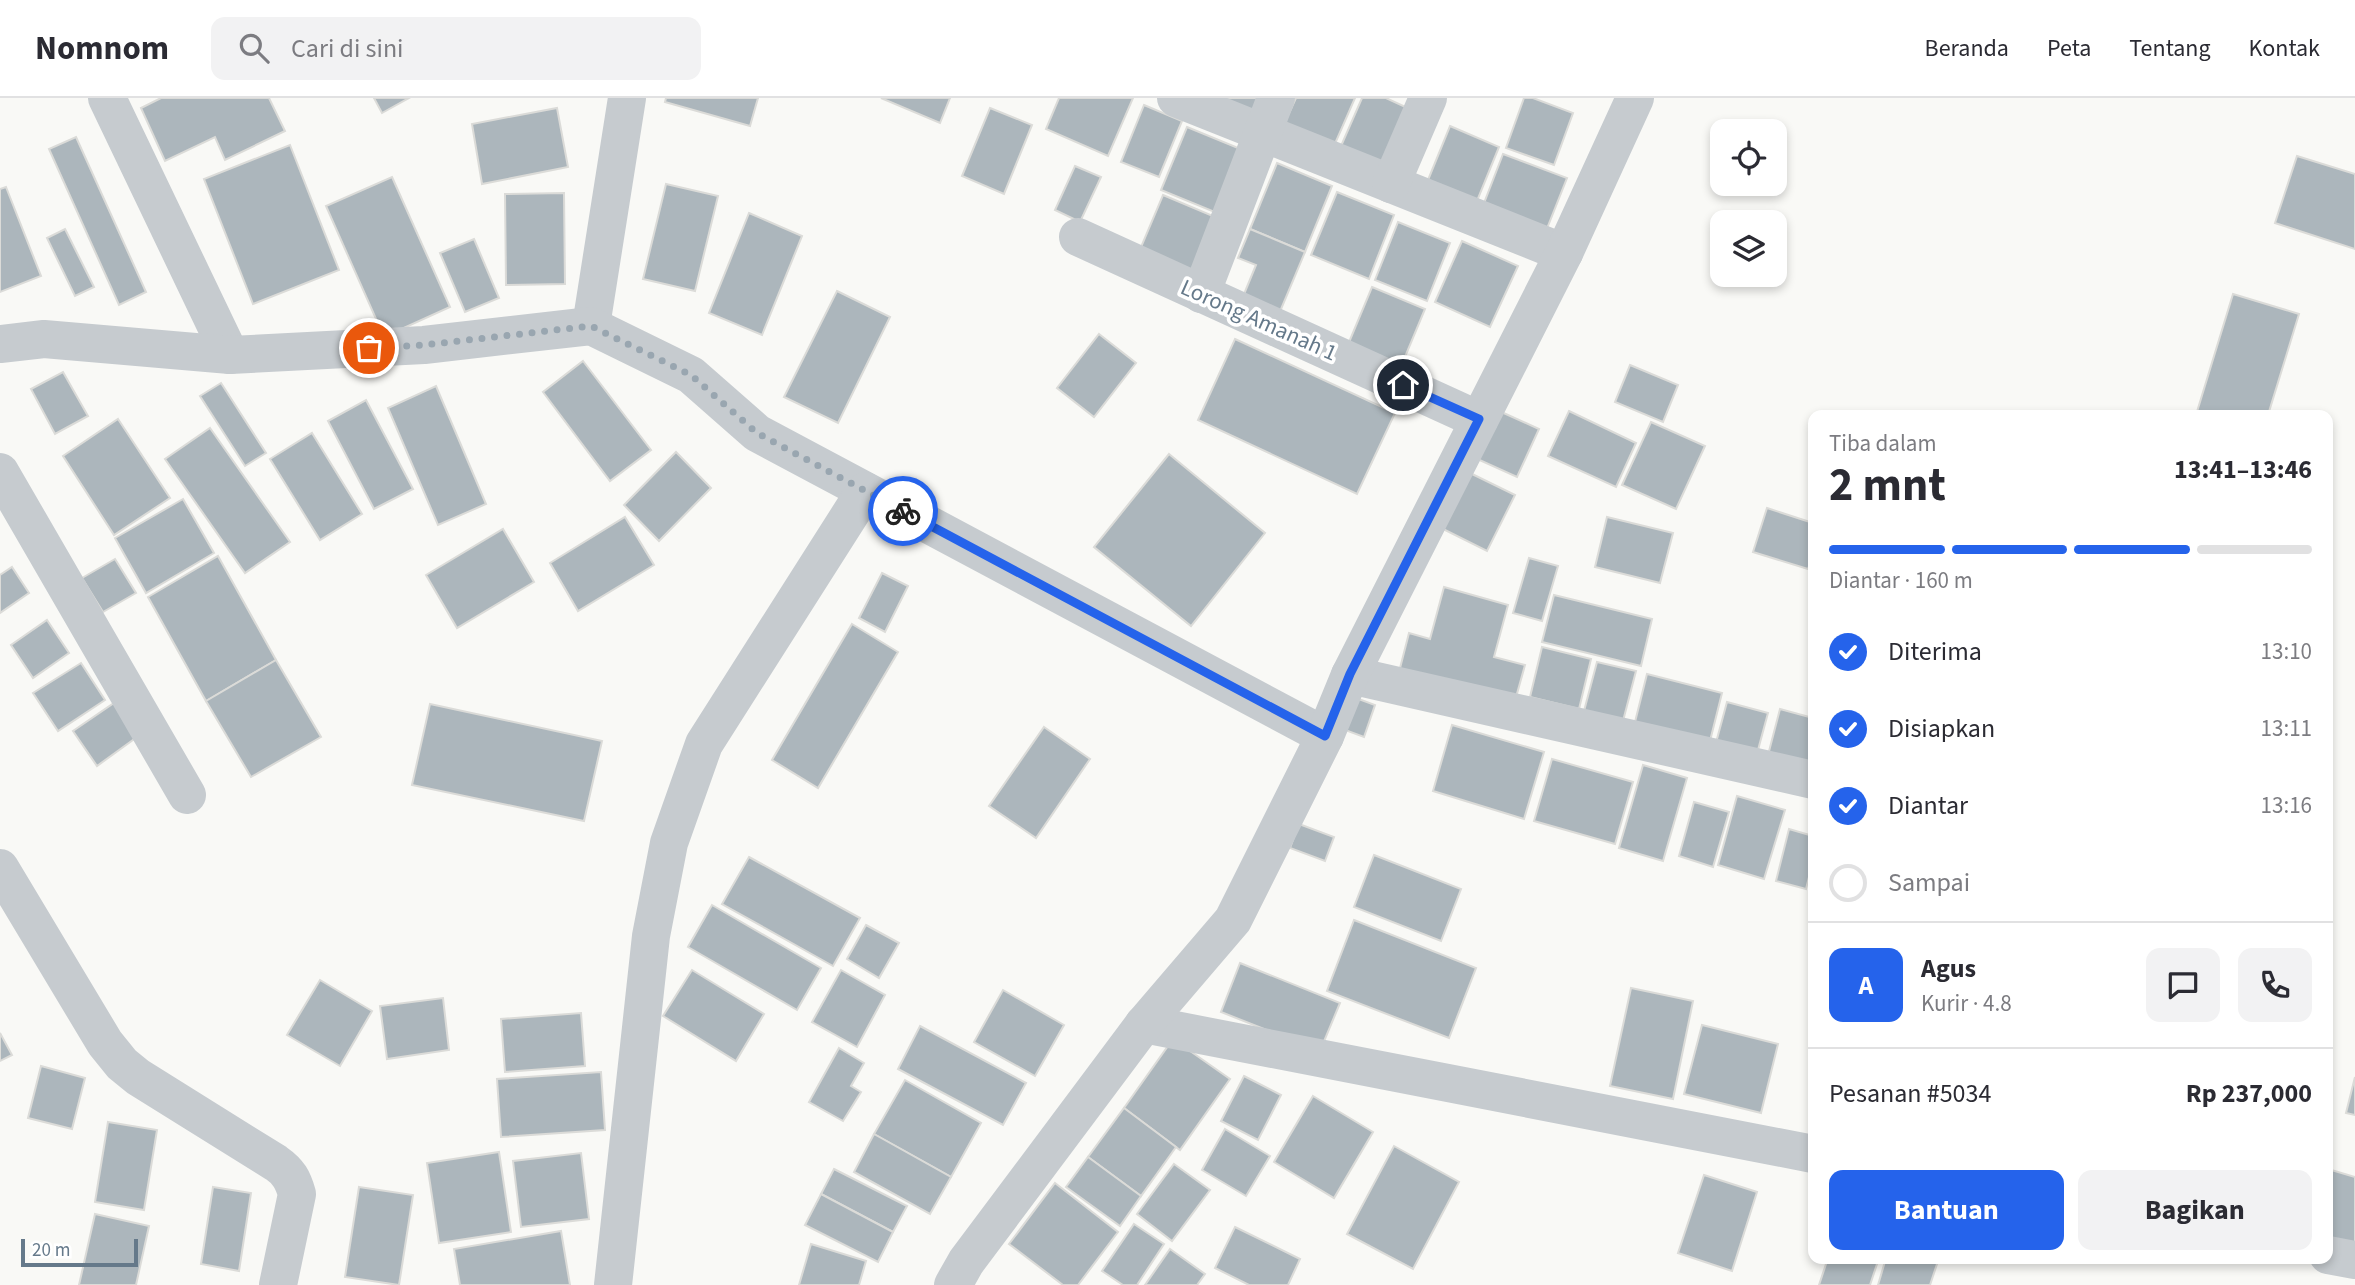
<!DOCTYPE html>
<html lang="id">
<head>
<meta charset="utf-8">
<style>
  :root { --surface:#fff; --page:#f2f2f3; --text:#2b2b33; --muted:#7c7c81; --line:#e1e1e2; --accent:#2563eb }
  body { margin:0; font-family:"Source Sans 3",sans-serif; background:var(--page); color:var(--text); height:100vh; display:flex; flex-direction:column; font-size:26px; white-space:nowrap }
  * { box-sizing:border-box; margin:0 }
  p { font-size:23px; color:var(--muted) }
  .icon { flex:none; width:38px; height:38px; fill:none; stroke:currentColor; stroke-width:2; stroke-linecap:round; stroke-linejoin:round }
  .map { position:relative; flex:1; overflow:hidden }
  .sheet { position:absolute; left:1808px; top:312px; width:525px; height:854px; display:flex; flex-direction:column; background:var(--surface); border-radius:14px; box-shadow:0 4px 10px #0003 }
  .sheet>* { flex:none }
  .buttons { position:absolute; left:1710px; top:21px; display:grid; gap:14px }
  .buttons a { display:grid; place-items:center; width:77px; height:77px; border-radius:14px; background:var(--surface); box-shadow:0 4px 10px #0003; font-size:35px }
  .scale { position:absolute; left:21px; bottom:18px; width:117px; box-sizing:border-box; padding-left:7px; border:4px solid #65798a; border-top:0; font-size:19px; line-height:24px; white-space:nowrap; color:#65798a; -webkit-text-stroke:5px #fff; paint-order:stroke }
  .pin { position:absolute; display:grid; place-items:center; width:60px; height:60px; color:#fff; margin:-30px; border:4px solid #fff; border-radius:50%; box-shadow:0 2px 7px #0007 }
  .courier { position:absolute; display:grid; place-items:center; width:70px; height:70px; margin:-35px; border:5px solid #2563eb; border-radius:50%; background:#fff; color:#222; box-shadow:0 2px 9px #0007 }
  .headline em { font-style:normal; font-weight:700 }
  .headline div { display:flex; flex-direction:column-reverse }
  .headline { display:flex; align-items:center; justify-content:space-between; height:119px; padding:0 21px }
  h1 { font-size:46px; font-weight:700; line-height:52px }
  .bar { display:grid; grid-template-columns:repeat(4,1fr); gap:10px 7px; align-content:center; height:84px; padding:0 21px }
  .bar i { height:9px; border-radius:5px; background:var(--line) }
  .bar .current { background:var(--accent) }
  .bar p { grid-column:span 4 }
  .line { display:flex; align-items:center; gap:18px; padding:0 21px; border-top:2px solid var(--line) }
  .line div { flex:1 }
  .round { display:grid; place-items:center; flex:none; width:74px; height:74px; border-radius:14px; background:var(--page) }
  ol { padding:0 21px; list-style:none }
  li { display:flex; align-items:center; gap:21px; height:77px }
  li p { margin-inline-start:auto }
  li .icon { padding:7px; border-radius:50%; background:var(--accent); color:#fff; stroke-width:4 }
  li:last-child { color:var(--muted) }
  li i { width:38px; height:38px; border:4px solid var(--line); border-radius:50% }
  .button { display:flex; gap:14px; margin-top:auto; padding:14px 21px }
  .button a { flex:1; height:80px; border-radius:14px; background:var(--accent); color:#fff; font-size:28px; font-weight:700; line-height:80px; text-align:center }
  .button a+a { background:var(--page); color:var(--text) }
  header { display:flex; align-items:center; gap:42px; box-sizing:border-box; height:98px; padding:0 35px; background:var(--surface); border-bottom:2px solid var(--line) }
  header strong { font-size:33px }
  nav { display:flex; gap:38px; margin-inline-start:auto; font-size:24px }
  .search { width:490px; height:63px; background:var(--page); display:flex; align-items:center; gap:18px; box-sizing:border-box; padding:0 24px; border-radius:14px; color:var(--muted); font-size:26px }
  .map>svg:first-child { display:block }
  .building { fill:#acb6bc; stroke:#dbdbd8; stroke-width:2 }
  .lines { fill:none; stroke-linecap:round; stroke-linejoin:round }
  .minor { stroke:#c6cbcf; stroke-width:38 }
  .done { stroke:#99a6b0; stroke-width:7; stroke-dasharray:0 12.6 }
  .route { stroke:#2563eb; stroke-width:9 }
  .labels { text-anchor:middle; dominant-baseline:central; stroke-width:7; stroke-linejoin:round; paint-order:stroke }
  .street-label { font-size:23px; fill:#65798a; stroke:#fff }
</style>
</head>
<body>
<header>
<strong>Nomnom</strong>
<div class="search"><svg class="icon" aria-label="search" viewBox="0 0 24 24"><circle cx="10" cy="10" r="6"/><path d="M15 15l6 6"/></svg>Cari di sini</div>
<nav><a>Beranda</a><a>Peta</a><a>Tentang</a><a>Kontak</a></nav>
</header>
<div class="map">
<svg width="2355" height="1187" viewBox="0 0 2355 1187">
  <rect width="100%" height="100%" fill="#f9f9f6"/>
  <g class="building">
    <polygon points="161,0 269,0 285,33 225,62 215,39 165,63 141,10"/>
    <polygon points="374,0 409,0 382,15"/>
    <polygon points="666,0 758,0 750,28 665,4"/>
    <polygon points="881,0 950,0 940,25"/>
    <polygon points="1059,0 1133,0 1108,58 1046,31"/>
    <polygon points="1214,0 1263,0 1257,16"/>
    <polygon points="1296,0 1355,0 1334,48 1284,26"/>
    <polygon points="1362,0 1386,0 1412,12 1387,69 1341,48"/>
    <polygon points="1524,0 1533,0 1573,15 1554,67 1506,50"/>
    <polygon points="1144,7 1182,23 1159,79 1121,64"/>
    <polygon points="557,10 568,69 482,86 472,26"/>
    <polygon points="990,10 1032,27 1004,96 962,78"/>
    <polygon points="1450,28 1499,49 1477,103 1428,82"/>
    <polygon points="1187,29 1243,52 1217,115 1161,92"/>
    <polygon points="76,39 146,194 119,207 49,51"/>
    <polygon points="290,47 339,172 253,206 204,81"/>
    <polygon points="1503,56 1567,80 1544,138 1481,113"/>
    <polygon points="2297,58 2355,76 2355,151 2275,125"/>
    <polygon points="1277,65 1332,88 1305,154 1250,131"/>
    <polygon points="1075,68 1101,79 1080,124 1055,112"/>
    <polygon points="392,79 450,209 384,239 326,108"/>
    <polygon points="666,86 718,98 695,193 643,181"/>
    <polygon points="6,89 41,178 0,194 0,91"/>
    <polygon points="1337,94 1394,117 1369,181 1311,157"/>
    <polygon points="564,95 565,186 506,187 505,96"/>
    <polygon points="1163,97 1220,121 1192,185 1136,161"/>
    <polygon points="749,115 802,138 762,237 709,215"/>
    <polygon points="1398,124 1450,145 1427,203 1375,182"/>
    <polygon points="65,131 94,189 75,198 47,140"/>
    <polygon points="1250,131 1305,154 1279,216 1242,201 1256,167 1238,160"/>
    <polygon points="474,141 499,200 465,214 440,155"/>
    <polygon points="1462,143 1518,168 1490,229 1435,204"/>
    <polygon points="1372,189 1425,211 1400,271 1347,249"/>
    <polygon points="837,193 890,219 838,325 784,299"/>
    <polygon points="2233,196 2299,216 2268,317 2196,317"/>
    <polygon points="1099,236 1136,265 1094,319 1057,290"/>
    <polygon points="1235,241 1395,315 1357,396 1198,322"/>
    <polygon points="583,263 651,352 610,383 543,294"/>
    <polygon points="1630,267 1678,287 1663,324 1615,304"/>
    <polygon points="63,274 88,318 55,336 31,291"/>
    <polygon points="221,285 266,355 245,368 200,298"/>
    <polygon points="436,288 486,406 438,427 388,310"/>
    <polygon points="366,302 413,391 374,411 328,323"/>
    <polygon points="1497,312 1539,331 1517,379 1475,360"/>
    <polygon points="1569,313 1636,345 1616,389 1548,358"/>
    <polygon points="118,321 170,400 114,437 63,358"/>
    <polygon points="1651,324 1705,348 1676,411 1622,387"/>
    <polygon points="210,330 290,444 245,475 165,361"/>
    <polygon points="312,335 362,416 320,442 270,361"/>
    <polygon points="676,354 711,390 659,443 624,407"/>
    <polygon points="1169,356 1265,435 1191,528 1094,449"/>
    <polygon points="1468,374 1515,397 1487,453 1441,430"/>
    <polygon points="183,401 214,455 146,495 115,440"/>
    <polygon points="1767,410 1813,425 1813,457 1808,471 1753,454"/>
    <polygon points="625,419 654,467 578,513 550,465"/>
    <polygon points="1607,419 1673,435 1660,485 1595,469"/>
    <polygon points="503,431 534,484 457,530 426,477"/>
    <polygon points="218,458 276,562 206,603 148,499"/>
    <polygon points="1529,460 1558,468 1542,523 1513,515"/>
    <polygon points="115,461 136,495 103,514 82,480"/>
    <polygon points="12,469 29,495 0,515 0,477"/>
    <polygon points="882,475 908,488 885,534 859,520"/>
    <polygon points="1444,489 1508,507 1494,559 1525,567 1513,610 1398,578 1409,535 1430,541"/>
    <polygon points="1554,497 1652,521 1641,568 1542,544"/>
    <polygon points="47,522 69,555 33,580 11,547"/>
    <polygon points="852,526 898,554 818,690 772,662"/>
    <polygon points="1542,549 1591,561 1579,611 1530,599"/>
    <polygon points="276,562 321,639 251,679 206,603"/>
    <polygon points="1597,564 1636,573 1623,623 1584,613"/>
    <polygon points="81,565 105,602 58,633 33,595"/>
    <polygon points="1647,576 1722,595 1709,647 1634,628"/>
    <polygon points="1356,600 1375,607 1364,639 1345,632"/>
    <polygon points="1727,604 1768,615 1755,663 1714,652"/>
    <polygon points="114,605 137,639 97,668 73,633"/>
    <polygon points="430,606 602,643 584,723 412,687"/>
    <polygon points="1780,611 1813,620 1813,648 1807,671 1767,661"/>
    <polygon points="1452,627 1544,654 1524,721 1433,693"/>
    <polygon points="1044,629 1090,661 1036,740 989,708"/>
    <polygon points="1552,661 1633,684 1615,746 1534,723"/>
    <polygon points="1643,667 1687,680 1663,763 1619,750"/>
    <polygon points="1737,698 1785,712 1764,781 1718,767"/>
    <polygon points="1694,704 1729,714 1713,769 1679,758"/>
    <polygon points="1299,726 1334,739 1325,763 1290,750"/>
    <polygon points="1789,731 1813,738 1813,763 1806,791 1776,783"/>
    <polygon points="1374,757 1461,791 1441,843 1354,809"/>
    <polygon points="749,759 860,820 833,868 722,806"/>
    <polygon points="712,807 821,870 797,912 688,849"/>
    <polygon points="1354,822 1476,870 1449,940 1327,893"/>
    <polygon points="866,827 899,845 879,880 847,861"/>
    <polygon points="1240,865 1340,905 1320,953 1221,914"/>
    <polygon points="692,872 764,916 736,963 663,918"/>
    <polygon points="841,872 885,897 857,949 812,924"/>
    <polygon points="320,882 372,913 340,968 287,937"/>
    <polygon points="1631,890 1693,903 1673,1001 1610,988"/>
    <polygon points="1003,892 1064,927 1035,978 974,944"/>
    <polygon points="443,900 449,952 387,961 380,908"/>
    <polygon points="581,915 585,968 505,974 501,921"/>
    <polygon points="1702,927 1778,946 1761,1015 1684,996"/>
    <polygon points="920,928 1026,985 1003,1027 898,971"/>
    <polygon points="0,935 12,957 0,963"/>
    <polygon points="1173,941 1230,981 1180,1052 1124,1010"/>
    <polygon points="839,950 864,965 851,988 861,994 843,1023 809,1004"/>
    <polygon points="41,968 85,980 72,1031 28,1020"/>
    <polygon points="601,974 605,1032 501,1039 497,981"/>
    <polygon points="1244,978 1281,997 1258,1042 1221,1023"/>
    <polygon points="2355,979 2355,1017 2346,1015"/>
    <polygon points="905,982 981,1025 951,1079 874,1036"/>
    <polygon points="1313,998 1373,1034 1334,1100 1274,1064"/>
    <polygon points="1124,1010 1176,1049 1141,1098 1088,1059"/>
    <polygon points="108,1024 157,1032 144,1112 95,1104"/>
    <polygon points="1225,1031 1270,1058 1246,1098 1202,1072"/>
    <polygon points="874,1036 951,1079 930,1116 854,1074"/>
    <polygon points="1394,1048 1459,1084 1413,1171 1347,1136"/>
    <polygon points="499,1054 511,1134 439,1145 427,1065"/>
    <polygon points="581,1055 589,1121 521,1129 513,1063"/>
    <polygon points="1088,1059 1141,1098 1120,1128 1066,1089"/>
    <polygon points="1174,1066 1210,1092 1172,1143 1137,1116"/>
    <polygon points="834,1071 907,1108 893,1134 821,1096"/>
    <polygon points="2328,1071 2355,1079 2355,1154 2328,1146"/>
    <polygon points="1704,1077 1757,1094 1732,1173 1678,1155"/>
    <polygon points="1055,1085 1118,1134 1078,1187 1063,1187 1009,1146"/>
    <polygon points="213,1089 251,1095 239,1173 201,1166"/>
    <polygon points="359,1089 413,1097 399,1187 345,1179"/>
    <polygon points="821,1096 893,1134 878,1164 805,1127"/>
    <polygon points="95,1116 149,1128 136,1187 79,1187"/>
    <polygon points="1134,1126 1164,1146 1137,1187 1123,1187 1102,1173"/>
    <polygon points="1235,1129 1300,1161 1288,1187 1249,1187 1215,1170"/>
    <polygon points="561,1133 570,1187 460,1187 454,1151"/>
    <polygon points="811,1146 866,1163 859,1187 799,1187"/>
    <polygon points="1170,1151 1205,1176 1197,1187 1145,1187"/>
    <polygon points="1828,1160 1879,1160 1870,1187 1819,1187"/>
    <polygon points="1886,1160 1939,1160 1930,1187 1878,1187"/>
  </g>
  <g class="lines">
    <g class="minor">
      <polyline points="107,0 230,257"/>
      <polyline points="1176,0 1564,155"/>
      <polyline points="1391,86 1428,0"/>
      <polyline points="1078,139 1479,322"/>
      <polyline points="1201,196 1276,0"/>
      <polyline points="591,228 627,0"/>
      <polyline points="0,246 44,241 230,257 424,247 591,228 691,277 757,335 1325,638"/>
      <polyline points="0,374 187,697"/>
      <polyline points="1350,577 1813,682"/>
      <path d="M0,770L105,945L122,966L138,979L276,1065C289,1074 293,1082 297,1096L278,1187"/>
      <polyline points="1144,926 1813,1056"/>
      <polyline points="2328,1157 2355,1162"/>
      <polyline points="613,1187 651,838 669,745 704,646 865,393"/>
      <polyline points="953,1187 966,1164 1144,926 1233,822 1325,638 1350,577 1564,155 1635,0"/>
    </g>
  </g>
  <g class="lines">
    <polyline class="done" points="369,250 424,247 591,228 691,277 757,335 903,413"/>
    <polyline class="route" points="903,413 1325,638 1350,576 1479,321 1403,287"/>
  </g>
  <g class="labels">
    <g class="street-label">
      <text transform="translate(1259 222) rotate(24)">Lorong Amanah 1</text>
    </g>
  </g>
</svg>
<div class="buttons">
<a><svg class="icon" aria-label="locate" viewBox="0 0 24 24"><circle cx="12" cy="12" r="6"/><path d="M12 2v4M12 18v4M2 12h4M18 12h4"/></svg></a>
<a><svg class="icon" aria-label="layers" viewBox="0 0 24 24"><path d="M12 4l9 5-9 5-9-5zM3 14l9 5 9-5"/></svg></a>
</div>
<div class="scale">20 m</div>
<div class="pin" style="left:369px;top:250px;background:#ea580c"><svg class="icon" aria-label="bag" viewBox="0 0 24 24"><path d="M5 8h14l-1 12H6zM9 8a3 3 0 0 1 6 0"/></svg></div>
<div class="pin" style="left:1403px;top:287px;background:#1f2937"><svg class="icon" aria-label="home" viewBox="0 0 24 24"><path d="M3 11l9-7 9 7M6 9v11h12V9"/></svg></div>
<div class="courier" style="left:903px;top:413px"><svg class="icon" aria-label="bike" viewBox="0 0 24 24"><circle cx="6" cy="16" r="4"/><circle cx="18" cy="16" r="4"/><path d="M6 16l4-8h5l3 8M10 8l3 8H6M13 5h3"/></svg></div>
<section class="sheet">
<div class="headline"><div><h1>2 mnt</h1><p>Tiba dalam</p></div><em>13:41–13:46</em></div>
<div class="bar"><i class="current"></i><i class="current"></i><i class="current"></i><i></i><p>Diantar · 160 m</p></div>
<ol>
<li><svg class="icon" aria-label="check" viewBox="0 0 24 24"><path d="M5 12l5 5 9-10"/></svg>Diterima<p>13:10</p></li>
<li><svg class="icon" aria-label="check" viewBox="0 0 24 24"><path d="M5 12l5 5 9-10"/></svg>Disiapkan<p>13:11</p></li>
<li><svg class="icon" aria-label="check" viewBox="0 0 24 24"><path d="M5 12l5 5 9-10"/></svg>Diantar<p>13:16</p></li>
<li><i></i>Sampai</li>
</ol>
<div class="line" style="height:126px"><b class="round" style="background:var(--accent);color:#fff">A</b><div><b>Agus</b><p>Kurir · 4.8</p></div><a class="round"><svg class="icon" aria-label="chat" viewBox="0 0 24 24"><path d="M4 5h16v11H9l-5 4z"/></svg></a><a class="round"><svg class="icon" aria-label="phone" viewBox="0 0 24 24"><path d="M5 4h4l2 5-3 2q2 4 5 5l2-3 5 2v4C11 20 4 13 5 4z"/></svg></a></div>
<div class="line" style="height:91px"><div>Pesanan #5034</div><b>Rp 237,000</b></div>
<div class="button"><a>Bantuan</a><a>Bagikan</a></div>
</section>
</div>
</body>
</html>
